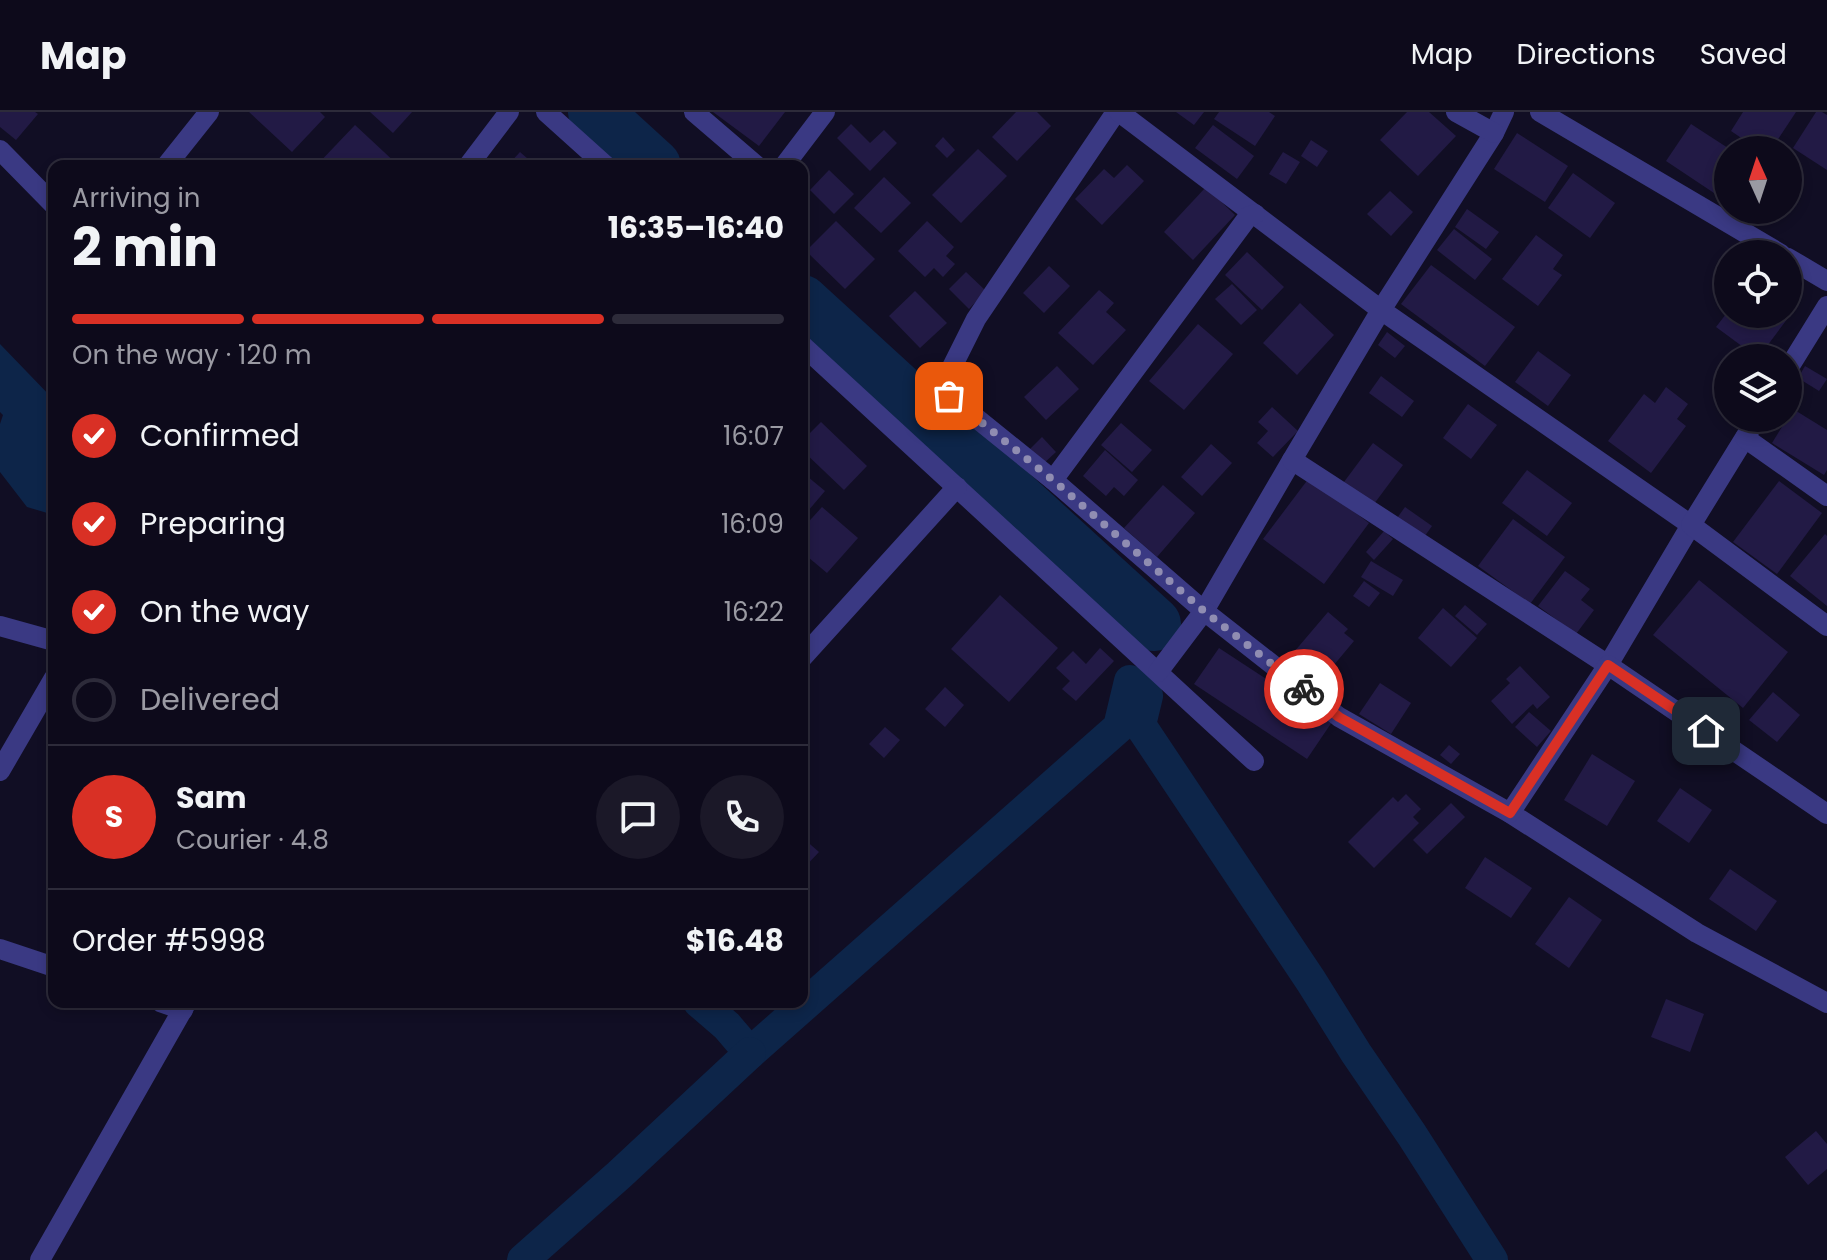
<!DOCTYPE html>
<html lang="en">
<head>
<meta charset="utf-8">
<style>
  :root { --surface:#0d0a1b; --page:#1b1828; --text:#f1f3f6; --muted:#9a9aa3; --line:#2d2b3a; --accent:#d93025 }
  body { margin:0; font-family:Poppins,sans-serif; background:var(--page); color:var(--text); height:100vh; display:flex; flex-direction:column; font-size:30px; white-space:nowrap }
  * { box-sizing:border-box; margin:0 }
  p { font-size:26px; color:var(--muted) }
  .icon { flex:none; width:44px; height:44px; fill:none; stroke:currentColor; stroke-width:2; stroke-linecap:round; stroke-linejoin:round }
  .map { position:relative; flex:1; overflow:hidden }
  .side { position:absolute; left:48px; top:48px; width:760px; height:848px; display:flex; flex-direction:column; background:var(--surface); border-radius:16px; box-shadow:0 4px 12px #0003,0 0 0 2px var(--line) }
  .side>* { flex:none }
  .needle { width:52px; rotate:357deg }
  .tools { position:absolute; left:1714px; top:24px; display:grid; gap:16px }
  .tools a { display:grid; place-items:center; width:88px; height:88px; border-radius:50%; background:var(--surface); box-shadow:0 4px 12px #0003,0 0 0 2px var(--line); font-size:40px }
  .pin { position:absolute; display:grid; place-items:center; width:68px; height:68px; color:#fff; margin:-34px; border-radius:16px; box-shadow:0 4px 12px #0006 }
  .courier { position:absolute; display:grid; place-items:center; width:80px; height:80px; margin:-40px; border:6px solid #d93025; border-radius:50%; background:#fff; color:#222; box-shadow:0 2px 10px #0007 }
  .head em { font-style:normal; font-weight:700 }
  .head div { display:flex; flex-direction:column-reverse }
  .head { display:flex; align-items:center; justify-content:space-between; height:136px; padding:0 24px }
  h1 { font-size:52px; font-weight:700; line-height:60px }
  .bar { display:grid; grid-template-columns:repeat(4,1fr); gap:12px 8px; align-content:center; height:96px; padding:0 24px }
  .bar i { height:10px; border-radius:6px; background:var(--line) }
  .bar .current { background:var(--accent) }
  .bar p { grid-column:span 4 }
  .line { display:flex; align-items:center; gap:20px; padding:0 24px; border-top:2px solid var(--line) }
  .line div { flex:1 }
  .round { display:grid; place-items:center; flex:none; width:84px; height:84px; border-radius:42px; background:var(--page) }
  ol { padding:0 24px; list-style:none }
  li { display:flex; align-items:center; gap:24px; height:88px }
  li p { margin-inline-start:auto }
  li .icon { padding:8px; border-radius:50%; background:var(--accent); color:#fff; stroke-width:4 }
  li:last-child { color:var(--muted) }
  li i { width:44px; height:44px; border:4px solid var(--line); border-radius:50% }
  header { display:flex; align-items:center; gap:48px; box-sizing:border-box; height:112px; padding:0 40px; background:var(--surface); border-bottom:2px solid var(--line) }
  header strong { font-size:38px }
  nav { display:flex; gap:44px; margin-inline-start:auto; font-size:28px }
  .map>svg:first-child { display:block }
  .water { fill:#0d2549 }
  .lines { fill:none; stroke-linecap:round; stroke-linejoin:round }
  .canal { stroke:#0d2549; stroke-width:32 }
  .river { stroke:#0d2549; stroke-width:54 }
  .building { fill:#221a45 }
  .minor { stroke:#3a3983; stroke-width:20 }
  .done { stroke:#908db2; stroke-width:8; stroke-dasharray:0 14.4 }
  .route { stroke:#d93025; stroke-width:10 }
</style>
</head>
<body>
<header>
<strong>Map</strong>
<nav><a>Map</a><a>Directions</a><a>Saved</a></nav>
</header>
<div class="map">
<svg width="1827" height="1148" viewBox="0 0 1827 1148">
  <rect width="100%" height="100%" fill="#110e24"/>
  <polygon class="water" points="0,232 54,288 54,403 27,395 0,360 0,312 3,303 0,300"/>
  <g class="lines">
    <g class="canal">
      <polyline points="699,890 727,914 750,941 1119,615 1130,569 1147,584 1140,613 1311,869 1356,941 1412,1023 1492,1148"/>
      <polyline points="523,1148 619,1063 750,941"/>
    </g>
    <g class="river">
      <polyline points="595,0 654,54"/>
      <polyline points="802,190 1154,512"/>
    </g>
  </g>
  <g class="building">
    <polygon points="0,0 35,0 38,2 16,28 0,15"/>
    <polygon points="249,0 320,0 325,5 292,40"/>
    <polygon points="370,0 412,0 393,21"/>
    <polygon points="713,0 785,0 759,34"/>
    <polygon points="1016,0 1037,0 1051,14 1017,49 992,25"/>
    <polygon points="1176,0 1204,0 1194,13"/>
    <polygon points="1219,0 1269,0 1275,4 1255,34 1214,7"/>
    <polygon points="1407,0 1429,0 1456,24 1418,64 1380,28"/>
    <polygon points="1743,0 1796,0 1771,38 1759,38 1731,19"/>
    <polygon points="1816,0 1822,0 1827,3 1827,58 1793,36"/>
    <polygon points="851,12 870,31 884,18 897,31 870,59 837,26"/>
    <polygon points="1691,12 1728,36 1728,66 1717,83 1666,49"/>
    <polygon points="355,13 399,54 316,54"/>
    <polygon points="1213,13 1254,44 1237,67 1195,36"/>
    <polygon points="1517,21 1568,54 1545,90 1494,57"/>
    <polygon points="943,25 955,38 947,46 935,34"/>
    <polygon points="1311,28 1328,39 1317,55 1301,44"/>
    <polygon points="978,37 1007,64 961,111 932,83"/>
    <polygon points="520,40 536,54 507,54"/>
    <polygon points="1283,40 1300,50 1286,72 1269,62"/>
    <polygon points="1127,53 1144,69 1102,113 1075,87 1104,57 1114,66"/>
    <polygon points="829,58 854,82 834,102 810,78"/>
    <polygon points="1573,61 1615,91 1590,126 1548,96"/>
    <polygon points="884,65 911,91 881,121 854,96"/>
    <polygon points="1206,75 1235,103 1193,148 1164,120"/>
    <polygon points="1390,79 1413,100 1391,124 1367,102"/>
    <polygon points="1467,97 1499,120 1486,137 1455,115"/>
    <polygon points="836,109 875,147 845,177 806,139"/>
    <polygon points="927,109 954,135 946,144 955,152 943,165 934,156 925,165 898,139"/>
    <polygon points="1454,117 1492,147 1475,168 1437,138"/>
    <polygon points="1536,123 1563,143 1553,157 1562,163 1538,194 1502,167"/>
    <polygon points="1247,140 1284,175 1262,198 1225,163"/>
    <polygon points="1431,153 1515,215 1485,254 1401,192"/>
    <polygon points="1049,154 1070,174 1044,201 1023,181"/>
    <polygon points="966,160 986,179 969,197 949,177"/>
    <polygon points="1232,172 1257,198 1241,213 1215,187"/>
    <polygon points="1099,178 1114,191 1106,200 1126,218 1093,253 1058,221"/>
    <polygon points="915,179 947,211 920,236 889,204"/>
    <polygon points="1300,191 1334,223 1297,263 1263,231"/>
    <polygon points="1788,199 1791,202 1758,246 1716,215 1726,202 1788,202"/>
    <polygon points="1198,212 1233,242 1184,298 1149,269"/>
    <polygon points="1387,220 1405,234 1395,246 1378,233"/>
    <polygon points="1538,239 1571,263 1548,294 1515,270"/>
    <polygon points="1057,254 1079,277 1046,308 1024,285"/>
    <polygon points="1805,254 1827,267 1819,279 1798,266"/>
    <polygon points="1381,264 1414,289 1402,305 1369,281"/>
    <polygon points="1666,275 1688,292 1677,307 1686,314 1651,361 1608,329 1644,282 1655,291"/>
    <polygon points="1468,292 1497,313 1471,347 1443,326"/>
    <polygon points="1272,295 1298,319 1273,345 1257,331 1268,319 1258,310"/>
    <polygon points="1793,297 1827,318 1827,358 1824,363 1772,331"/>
    <polygon points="821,310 867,354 844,378 802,338 802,329"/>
    <polygon points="1121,311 1152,338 1132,360 1101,333"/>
    <polygon points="1042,325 1056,340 1042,353 1028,339"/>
    <polygon points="1373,331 1403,353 1371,396 1341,374"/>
    <polygon points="1211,332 1232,351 1202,384 1181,365"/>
    <polygon points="1105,338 1138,368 1124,384 1114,375 1106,384 1083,364"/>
    <polygon points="1527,358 1572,391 1547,424 1502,391"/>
    <polygon points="802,360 825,379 802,406"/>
    <polygon points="1309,366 1369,411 1324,472 1263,427"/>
    <polygon points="1779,369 1822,401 1777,462 1733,430"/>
    <polygon points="1163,373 1195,401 1157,445 1124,416"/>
    <polygon points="822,395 858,426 827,461 802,440 802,417"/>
    <polygon points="1405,395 1432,414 1422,428 1395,409"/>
    <polygon points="1513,407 1565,445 1530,492 1478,454"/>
    <polygon points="1384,419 1393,427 1374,448 1366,440"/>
    <polygon points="1825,422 1827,424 1827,494 1790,464"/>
    <polygon points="1371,449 1403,468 1393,484 1361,465"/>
    <polygon points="1565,459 1590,477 1581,488 1594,498 1576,522 1538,494"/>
    <polygon points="1699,468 1788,540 1743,596 1653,523"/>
    <polygon points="1364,469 1380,481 1369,495 1353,484"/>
    <polygon points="1000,483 1058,536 1009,590 951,537"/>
    <polygon points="1465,493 1487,512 1477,523 1455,504"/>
    <polygon points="1443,496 1477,526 1451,555 1418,526"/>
    <polygon points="1328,500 1348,517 1344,521 1354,529 1318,572 1303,560 1309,553 1294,540"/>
    <polygon points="1100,536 1114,549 1076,589 1062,577 1070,569 1056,556 1073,539 1086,552"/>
    <polygon points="1219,536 1332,610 1307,647 1194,572"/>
    <polygon points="1520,554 1550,585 1537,597 1533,592 1512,612 1491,589 1510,571 1506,567"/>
    <polygon points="1380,571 1411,591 1391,622 1359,602"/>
    <polygon points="945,575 964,593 945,615 925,597"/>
    <polygon points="1773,580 1800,603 1777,630 1749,608"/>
    <polygon points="1529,600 1551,619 1537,635 1515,615"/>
    <polygon points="885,615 900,628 884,646 869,632"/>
    <polygon points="1449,633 1460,642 1451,652 1440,643"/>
    <polygon points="1592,642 1635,669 1607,714 1564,688"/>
    <polygon points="1680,676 1712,698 1689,731 1657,709"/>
    <polygon points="1406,682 1421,697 1413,705 1419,711 1374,756 1348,730 1393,685 1398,690"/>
    <polygon points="1451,691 1465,705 1427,742 1413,728"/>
    <polygon points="803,726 819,740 802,758 802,727"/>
    <polygon points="1485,745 1532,776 1511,806 1465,776"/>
    <polygon points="1730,757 1777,789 1756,819 1709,787"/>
    <polygon points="1569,785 1602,808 1569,856 1535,832"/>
    <polygon points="1666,887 1704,902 1690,940 1651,925"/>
    <polygon points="1816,1019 1827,1032 1827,1057 1808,1073 1785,1045"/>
  </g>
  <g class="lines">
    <g class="minor">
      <polyline points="546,0 606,54"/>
      <polyline points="694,0 757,54"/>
      <polyline points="1116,0 976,207 946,267 949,284 1053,368 1204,499 1292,348"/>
      <polyline points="1119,0 1381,198 1691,413 1608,553 1292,348 1381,198 1494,21 1504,0"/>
      <polyline points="1456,0 1494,21"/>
      <polyline points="1540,0 1781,142"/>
      <polyline points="0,38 54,93"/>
      <polyline points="166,54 209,0"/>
      <polyline points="468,54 509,0"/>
      <polyline points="784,54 825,0"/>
      <polyline points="1788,146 1827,169"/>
      <polyline points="802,233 1254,649"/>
      <polyline points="1788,257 1827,194"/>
      <polyline points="1757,306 1691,413 1827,514"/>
      <polyline points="1745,326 1827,384"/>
      <polyline points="1053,368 1248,105 1255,102"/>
      <polyline points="0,514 54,529"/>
      <polyline points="802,546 957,375"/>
      <polyline points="1158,560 1204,499 1339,605 1510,701 1697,821 1827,891"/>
      <polyline points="0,659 54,566"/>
      <polyline points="1510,701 1608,553 1827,702"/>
      <polyline points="0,837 54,855"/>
      <polyline points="160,890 183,898"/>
      <polyline points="40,1148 187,890"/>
    </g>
  </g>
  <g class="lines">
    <polyline class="done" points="949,284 1053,368 1204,499 1304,577"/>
    <polyline class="route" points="1304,577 1339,605 1510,701 1608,553 1706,619"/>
  </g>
</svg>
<div class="tools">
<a><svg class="needle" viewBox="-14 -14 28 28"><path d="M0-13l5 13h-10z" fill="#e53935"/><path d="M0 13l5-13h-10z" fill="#9a9aa3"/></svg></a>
<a><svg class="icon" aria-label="locate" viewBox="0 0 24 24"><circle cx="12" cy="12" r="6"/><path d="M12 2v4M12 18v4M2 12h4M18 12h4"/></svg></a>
<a><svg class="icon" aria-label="layers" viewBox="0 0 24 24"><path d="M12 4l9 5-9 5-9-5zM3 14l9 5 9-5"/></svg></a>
</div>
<div class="pin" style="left:949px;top:284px;background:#ea580c"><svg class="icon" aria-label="bag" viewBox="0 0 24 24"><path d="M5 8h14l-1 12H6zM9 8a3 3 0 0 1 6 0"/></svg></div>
<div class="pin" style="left:1706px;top:619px;background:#1f2937"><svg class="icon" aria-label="home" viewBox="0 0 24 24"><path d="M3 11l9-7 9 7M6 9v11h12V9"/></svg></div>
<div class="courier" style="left:1304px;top:577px"><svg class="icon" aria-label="bike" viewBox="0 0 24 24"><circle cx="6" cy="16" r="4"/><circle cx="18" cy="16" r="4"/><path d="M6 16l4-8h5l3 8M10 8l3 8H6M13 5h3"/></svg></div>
<section class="side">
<div class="head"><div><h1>2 min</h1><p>Arriving in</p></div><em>16:35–16:40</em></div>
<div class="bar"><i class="current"></i><i class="current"></i><i class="current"></i><i></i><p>On the way · 120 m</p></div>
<ol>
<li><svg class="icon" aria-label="check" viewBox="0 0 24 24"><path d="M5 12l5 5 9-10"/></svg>Confirmed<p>16:07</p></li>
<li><svg class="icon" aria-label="check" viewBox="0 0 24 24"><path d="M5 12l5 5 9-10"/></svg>Preparing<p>16:09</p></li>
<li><svg class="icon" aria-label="check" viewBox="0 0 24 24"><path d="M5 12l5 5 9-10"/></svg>On the way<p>16:22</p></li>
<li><i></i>Delivered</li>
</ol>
<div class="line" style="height:144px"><b class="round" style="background:var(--accent);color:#fff">S</b><div><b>Sam</b><p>Courier · 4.8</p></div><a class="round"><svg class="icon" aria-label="chat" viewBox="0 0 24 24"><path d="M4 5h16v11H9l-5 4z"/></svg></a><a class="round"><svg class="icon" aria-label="phone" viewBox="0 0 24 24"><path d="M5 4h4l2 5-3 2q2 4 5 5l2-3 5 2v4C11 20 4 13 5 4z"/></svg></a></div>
<div class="line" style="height:104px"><div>Order #5998</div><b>$16.48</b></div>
</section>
</div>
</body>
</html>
